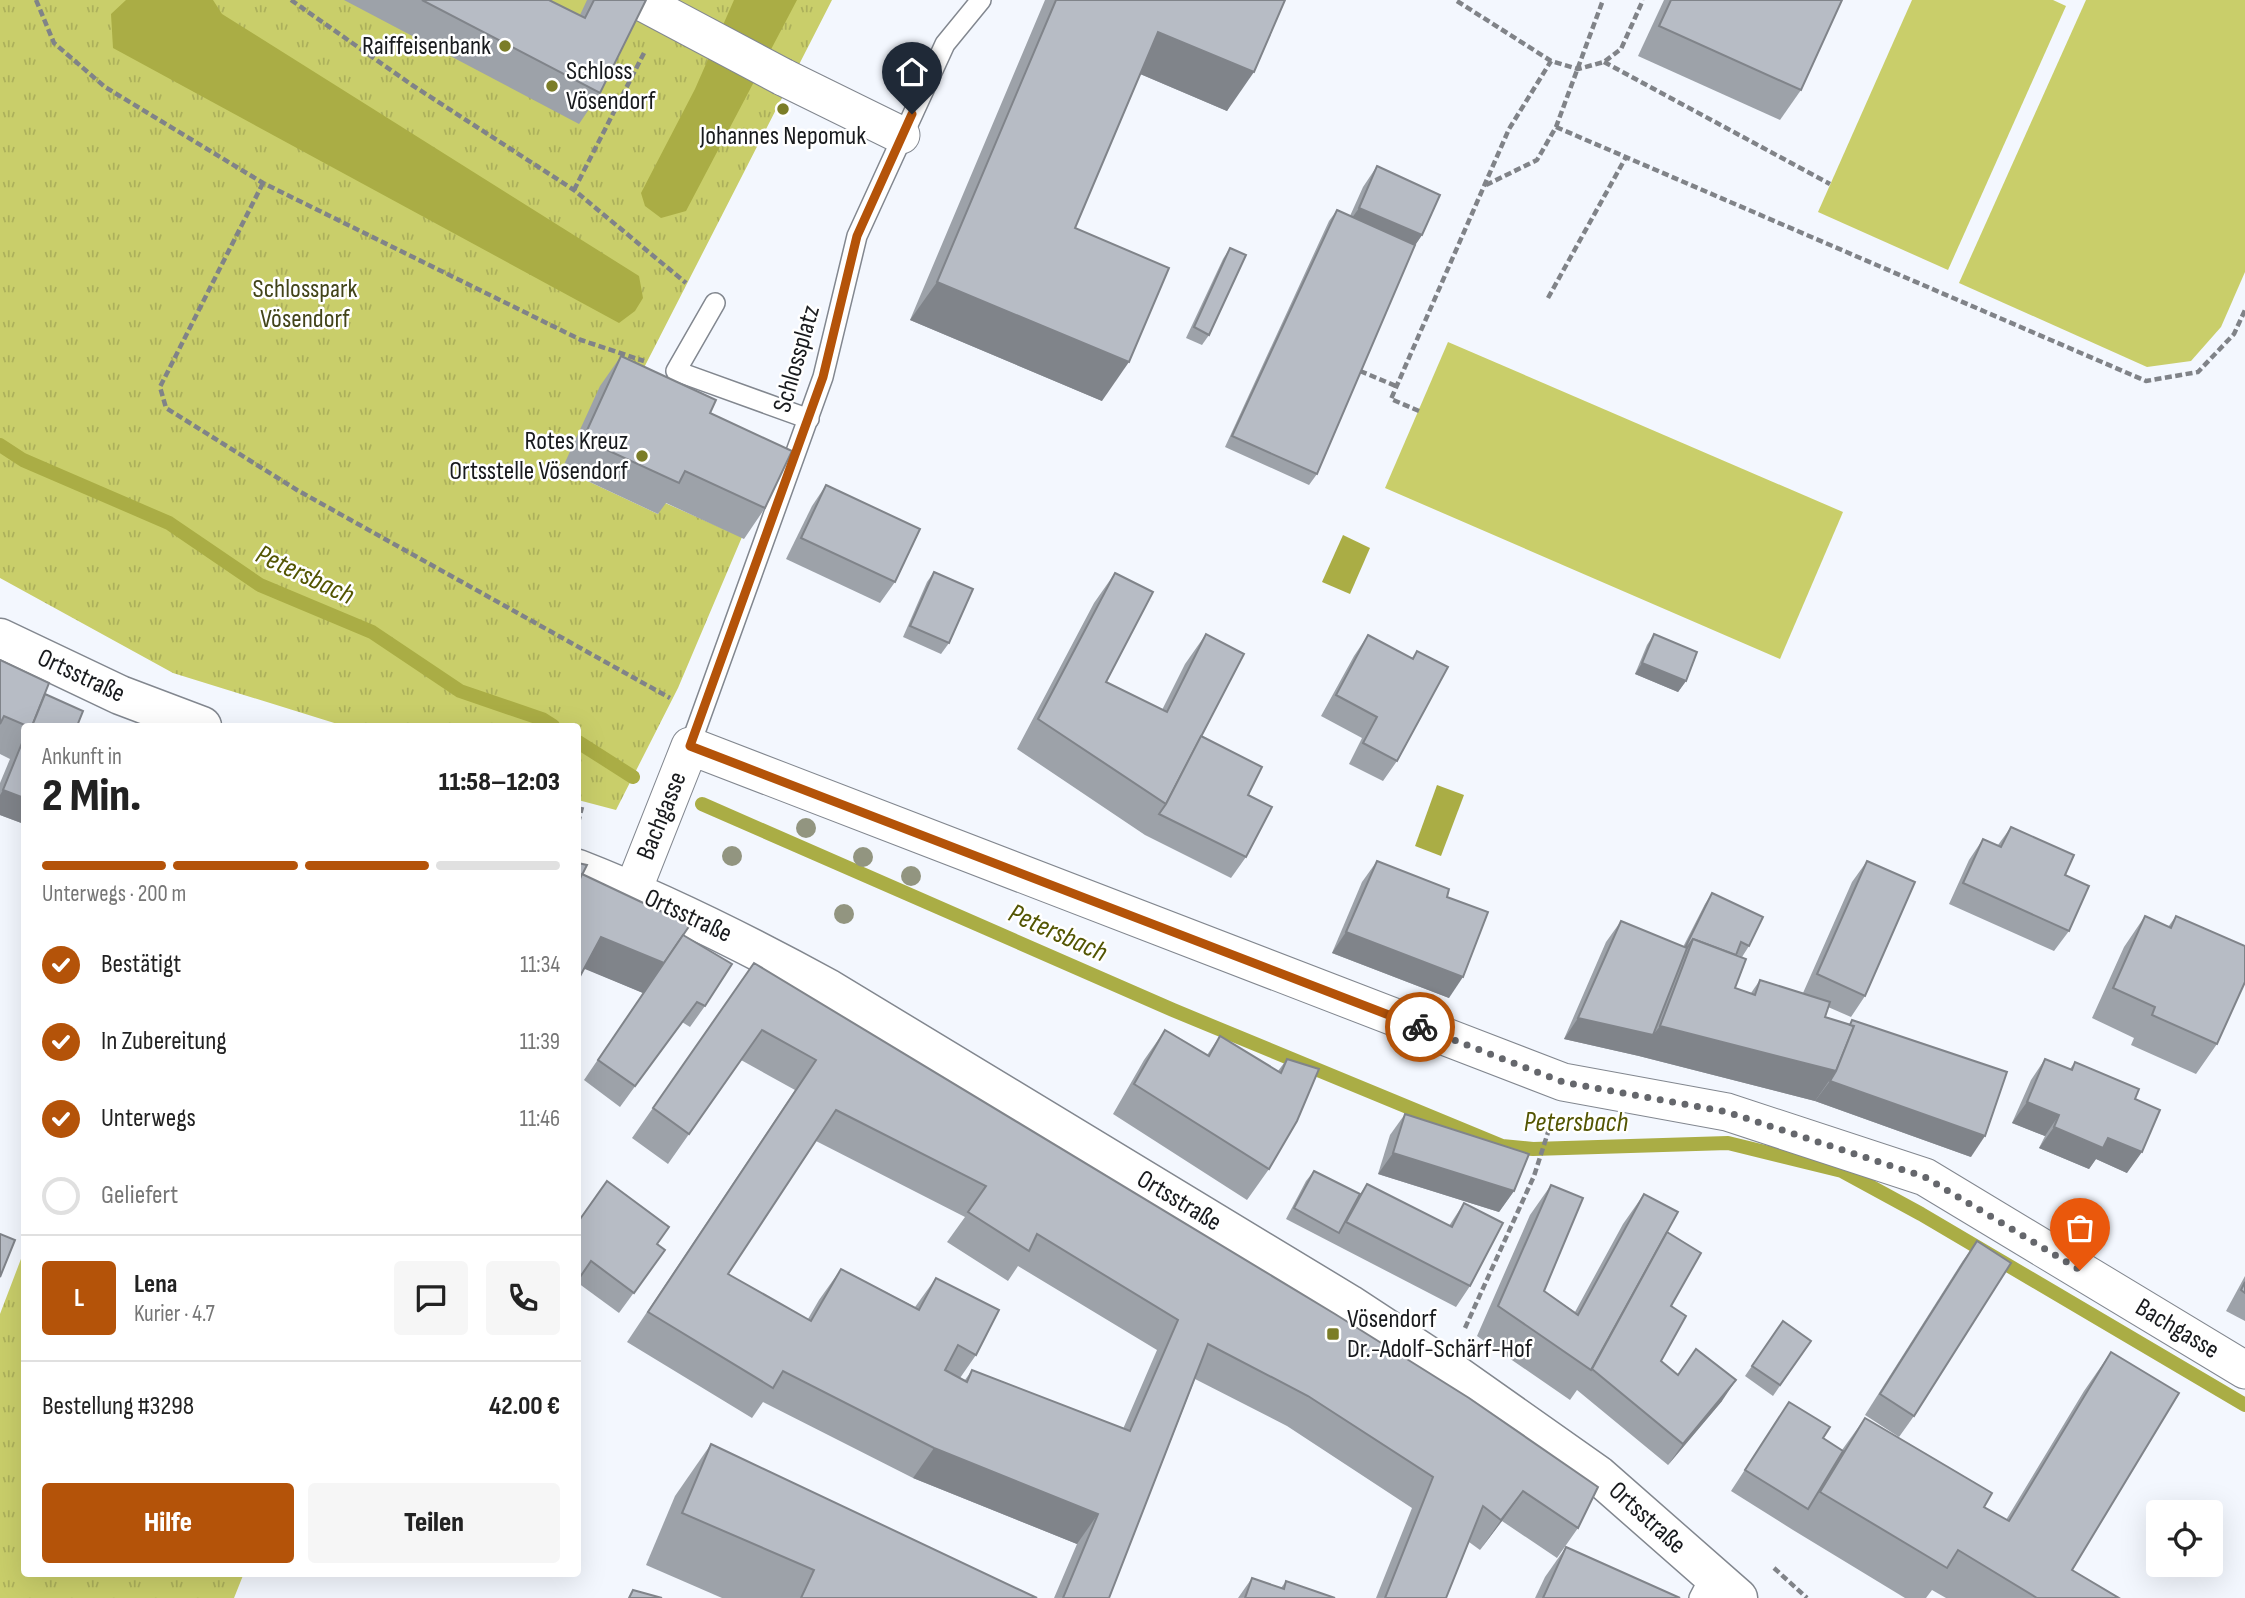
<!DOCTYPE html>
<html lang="de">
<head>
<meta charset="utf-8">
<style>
  :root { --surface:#fff; --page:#f6f6f6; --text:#222; --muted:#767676; --line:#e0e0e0; --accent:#b45309 }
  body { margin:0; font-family:"Sofia Sans Condensed",sans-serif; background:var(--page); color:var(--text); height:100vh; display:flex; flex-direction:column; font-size:26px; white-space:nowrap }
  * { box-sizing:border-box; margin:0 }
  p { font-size:23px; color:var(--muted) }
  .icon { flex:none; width:38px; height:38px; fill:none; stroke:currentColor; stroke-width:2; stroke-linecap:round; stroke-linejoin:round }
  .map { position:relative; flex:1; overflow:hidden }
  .sheet { position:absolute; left:21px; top:723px; width:560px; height:854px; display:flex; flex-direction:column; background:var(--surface); border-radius:7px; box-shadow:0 7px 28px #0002 }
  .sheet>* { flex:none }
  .controls { position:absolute; left:2146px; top:1500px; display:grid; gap:14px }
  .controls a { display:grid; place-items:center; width:77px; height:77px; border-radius:7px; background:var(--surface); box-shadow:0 7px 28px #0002; font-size:35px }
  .pin { position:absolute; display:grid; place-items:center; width:60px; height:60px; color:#fff; margin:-72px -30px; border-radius:50% 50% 50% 0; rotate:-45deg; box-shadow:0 0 7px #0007 }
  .pin .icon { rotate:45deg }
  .courier { position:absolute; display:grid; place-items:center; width:70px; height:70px; margin:-35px; border:5px solid #b45309; border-radius:50%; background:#fff; color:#222; box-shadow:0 2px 9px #0007 }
  .overview em { font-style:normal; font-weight:800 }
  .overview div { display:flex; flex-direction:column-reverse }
  .overview { display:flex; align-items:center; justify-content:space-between; height:119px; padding:0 21px }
  h1 { font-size:46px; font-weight:800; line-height:52px }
  .bar { display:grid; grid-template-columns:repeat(4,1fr); gap:10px 7px; align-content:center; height:84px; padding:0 21px }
  .bar i { height:9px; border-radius:5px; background:var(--line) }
  .bar .selected { background:var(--accent) }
  .bar p { grid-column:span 4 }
  .line { display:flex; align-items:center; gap:18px; padding:0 21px; border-top:2px solid var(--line) }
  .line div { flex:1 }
  .round { display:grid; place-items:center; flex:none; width:74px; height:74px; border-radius:7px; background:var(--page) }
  ol { padding:0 21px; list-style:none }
  li { display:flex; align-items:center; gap:21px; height:77px }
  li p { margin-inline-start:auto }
  li .icon { padding:7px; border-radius:50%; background:var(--accent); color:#fff; stroke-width:4 }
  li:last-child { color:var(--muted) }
  li i { width:38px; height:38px; border:4px solid var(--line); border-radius:50% }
  .primary-button { display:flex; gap:14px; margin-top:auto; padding:14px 21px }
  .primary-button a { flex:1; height:80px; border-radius:7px; background:var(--accent); color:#fff; font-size:28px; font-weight:800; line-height:80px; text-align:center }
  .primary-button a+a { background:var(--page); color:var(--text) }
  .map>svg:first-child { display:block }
  .grass { fill:url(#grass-tufts) }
  .pitch { fill:#c9ce6a }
  .water { fill:#aaad45 }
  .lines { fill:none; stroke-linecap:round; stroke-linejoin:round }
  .stream { stroke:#aaad45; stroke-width:14 }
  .lane-casing { stroke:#82878f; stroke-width:22 }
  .street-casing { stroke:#82878f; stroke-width:39 }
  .secondary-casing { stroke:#82878f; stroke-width:41 }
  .path { stroke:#808388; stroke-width:4.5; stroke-dasharray:7 3.5; stroke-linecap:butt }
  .lane { stroke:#fff; stroke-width:19 }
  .street { stroke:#fff; stroke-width:37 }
  .secondary { stroke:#fff; stroke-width:38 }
  .street-bridge-casing { stroke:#82878f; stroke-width:39; stroke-linecap:butt }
  .street-bridge { stroke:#fff; stroke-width:37 }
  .tree { fill:#929580 }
  .wall { fill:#9da2a9; fill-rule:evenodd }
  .shaded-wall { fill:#80848a }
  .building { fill:#b7bcc5; stroke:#80848a; stroke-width:2; fill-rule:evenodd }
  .done { stroke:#65676c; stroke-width:7; stroke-dasharray:0 12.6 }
  .route { stroke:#b45309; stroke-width:9 }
  .poi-dot { fill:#7b7d27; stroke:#fff; stroke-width:2.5 }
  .labels { text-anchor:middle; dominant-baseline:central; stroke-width:5; stroke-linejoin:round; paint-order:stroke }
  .poi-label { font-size:26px; fill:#181a1d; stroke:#fff; text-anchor:end }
  .park-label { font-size:26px; fill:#424419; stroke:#fff }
  .street-label { font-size:26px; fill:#181a1d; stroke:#fff }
  .water-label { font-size:28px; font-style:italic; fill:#535502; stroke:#fff }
</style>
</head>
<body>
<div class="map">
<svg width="2245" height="1598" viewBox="0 0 2245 1598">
  <defs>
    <pattern id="grass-tufts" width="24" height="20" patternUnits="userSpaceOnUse" patternTransform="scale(1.75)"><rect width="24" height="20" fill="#c9ce6a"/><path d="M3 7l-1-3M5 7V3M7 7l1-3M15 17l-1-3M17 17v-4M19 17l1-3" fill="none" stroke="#acb05b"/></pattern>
  </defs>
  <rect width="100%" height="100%" fill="#f3f7fe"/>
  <g class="grass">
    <polygon points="0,0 832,0 628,399 562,469 658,514 663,502 742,537 678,688 616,810 578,800 578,726 344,726 173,673 0,578"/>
    <polygon points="24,1251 24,1573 244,1573 234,1598 0,1598 0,1314"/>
  </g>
  <g class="pitch">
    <polygon points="1912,0 2053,0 2066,6 1948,270 1818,212"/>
    <polygon points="2086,0 2245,0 2245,272 2221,327 2191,361 2147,367 1959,283"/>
    <polygon points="1448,342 1843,512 1780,659 1385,488"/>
  </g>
  <g class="water">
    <polygon points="126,0 213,0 222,14 639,276 643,298 635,311 619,323 113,48 111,14"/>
    <polygon points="734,0 797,0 686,211 661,218 645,206 641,193 695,89"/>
    <polygon points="1343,535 1370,548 1350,594 1322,582"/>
    <polygon points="1437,785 1464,795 1441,856 1415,846"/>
  </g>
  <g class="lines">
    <g class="stream">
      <polyline points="0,445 23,460 169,523 260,585 372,632 460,691 542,719 553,726"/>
      <polyline points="578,742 633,777"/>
      <polyline points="702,804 1173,1010 1502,1146 1533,1149 1728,1143 1842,1171 1921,1214 2245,1405"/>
    </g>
    <g class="lane-casing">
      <g id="lane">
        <polyline points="715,303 676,371 809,419"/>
        <polyline points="690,746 823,377 857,236 945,44 981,0"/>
        <polyline points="1699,1598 1711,1575"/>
      </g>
    </g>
    <g class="street-casing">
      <g id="street">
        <polyline points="783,77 901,135"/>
        <polyline points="633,890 690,746 1563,1082 1727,1112 1925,1177 2245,1370"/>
      </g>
    </g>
    <g class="secondary-casing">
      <g id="secondary">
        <polyline points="0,638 120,695 202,726"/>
        <path d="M578,869C665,903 747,944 829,989L1349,1304L1445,1367L1598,1475L1738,1598"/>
      </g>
    </g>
    <g class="path">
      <polyline points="36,0 54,43 105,87 263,183 581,340 644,361"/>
      <polyline points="291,0 412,85 574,190 686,283"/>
      <polyline points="1457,1 1551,61 1578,69 1604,62 1621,49 1643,0"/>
      <polyline points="1604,62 1830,184"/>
      <polyline points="1556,127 2146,381 2198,372 2234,334 2245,310"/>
      <polyline points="263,183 160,387 166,408 297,490 670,698"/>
      <polyline points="1486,185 1537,160 1556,127 1603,0"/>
      <polyline points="574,190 644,53"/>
      <polyline points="1548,298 1626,157"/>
      <polyline points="1360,371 1396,386"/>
      <polyline points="1419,411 1391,399 1509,129 1551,61"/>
      <polyline points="578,823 582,807"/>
      <polyline points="1465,1328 1534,1176 1551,1123"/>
      <polyline points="1774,1568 1807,1598"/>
    </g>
    <use href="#lane" class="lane"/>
    <use href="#street" class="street"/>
    <use href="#secondary" class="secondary"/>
    <g class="street-bridge-casing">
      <polyline id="street-bridge" points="640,1 783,77"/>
    </g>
    <use href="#street-bridge" class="street-bridge"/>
  </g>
  <g class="tree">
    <circle cx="806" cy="828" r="10"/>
    <circle cx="732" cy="856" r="10"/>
    <circle cx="863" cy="857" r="10"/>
    <circle cx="911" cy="876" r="10"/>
    <circle cx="844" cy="914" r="10"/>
  </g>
  <g class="wall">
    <polygon points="344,0 549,0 580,15 587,0 646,0 600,93 579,124"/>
    <polygon points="1045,0 1285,0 1227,111 1140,74 1075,228 1102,401 910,320"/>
    <polygon points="1664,0 1842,0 1801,90 1780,120 1638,56"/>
    <polygon points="1377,166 1422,235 1415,245 1317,474 1309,485 1225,447 1329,221 1337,210 1350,216 1363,187"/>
    <polygon points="1230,248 1209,335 1202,345 1186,338 1223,259"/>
    <polygon points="621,356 710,413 765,508 744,539 666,503 658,514 562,469 600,386"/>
    <polygon points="826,485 895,582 880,603 786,559 812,506"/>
    <polygon points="934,572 949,643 941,654 903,637 927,582"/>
    <polygon points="1115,573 1106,682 1162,710 1185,664 1206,634 1201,736 1248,795 1246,857 1231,878 1145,835 1017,749 1094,603"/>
    <polygon points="1654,634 1686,681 1678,692 1635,674 1647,645"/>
    <polygon points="1368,635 1412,658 1417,651 1397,761 1383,781 1349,764 1362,738 1321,716 1354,656"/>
    <polygon points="0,660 45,694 77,726 24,726 24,824 0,815 0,783 10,759 0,754"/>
    <polygon points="2011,827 2065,875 2069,931 2054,951 1949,904 1969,860 1983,839 1998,845"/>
    <polygon points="1377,861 1447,897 1449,998 1332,953 1362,882"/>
    <polygon points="1867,861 1865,996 1851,1017 1828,1007 1825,1017 1849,1025 1852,1020 1971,1157 1815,1101 1639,1056 1564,1039 1606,942 1621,921 1683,947 1705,904 1712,893 1749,946 1742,957 1736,954 1735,988 1751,993 1760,980 1803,993 1852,882"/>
    <polygon points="582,874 683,935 705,1006 690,1027 682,1022 620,1107 584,1080 646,989 643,993 584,968"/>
    <polygon points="2145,916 2168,927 2176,916 2217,1044 2196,1074 2131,1045 2134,1038 2092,1018 2124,947"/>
    <path d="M754,963L1578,1528L1557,1558L1502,1521L1480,1550L1469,1542L1446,1598H1376L1412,1508L1287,1426L1195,1379L1109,1598H1054L1077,1544L913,1478L763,1402L752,1418L627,1342L795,1090L741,1060L668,1164L632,1138ZM816,1141L965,1217L947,1242L1008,1281L1018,1266L1157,1350L1123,1429L972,1370L965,1380L960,1378L976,1355L936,1278L915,1307L841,1269L819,1300L808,1319L728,1274Z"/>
    <polygon points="1165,1030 1207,1055 1220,1036 1278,1071 1287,1059 1269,1169 1247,1200 1113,1114 1144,1060"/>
    <polygon points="2045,1059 2070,1069 2075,1062 2135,1099 2127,1173 2096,1159 2089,1169 2039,1148 2045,1136 2012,1123 2031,1080"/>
    <polygon points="1405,1114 1514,1191 1499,1212 1378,1174 1390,1135"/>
    <polygon points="1314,1171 1360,1194 1367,1184 1449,1226 1464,1203 1470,1286 1456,1307 1286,1219 1306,1181"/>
    <polygon points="1551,1185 1544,1291 1575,1312 1623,1224 1644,1194 1667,1232 1671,1306 1661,1361 1678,1375 1722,1401 1668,1465 1577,1390 1570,1400 1477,1336 1530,1215"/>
    <polygon points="578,1222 657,1244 665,1250 619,1313 578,1283"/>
    <polygon points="1977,1241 1914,1416 1899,1437 1865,1415 1962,1262"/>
    <polygon points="2245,1276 2245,1321 2226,1311"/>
    <polygon points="1783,1321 1811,1341 1773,1396 1745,1376"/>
    <polygon points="2111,1352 2072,1570 2119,1598 1946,1598 1932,1590 1926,1598 1905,1598 1793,1530 1731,1491 1789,1402 1823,1438 1842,1450 1865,1418 1984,1507 2006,1520 2084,1391"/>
    <polygon points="711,1444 1037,1598 722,1598 646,1565 675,1496"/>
    <polygon points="1566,1547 1680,1598 1535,1598 1545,1577"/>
    <polygon points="1252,1578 1281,1588 1286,1581 1335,1598 1238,1598"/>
  </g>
  <g class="shaded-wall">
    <polygon points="1158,32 1254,72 1227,111 1131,70"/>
    <polygon points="1359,208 1422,235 1408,256 1345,228"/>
    <polygon points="937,282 1129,362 1102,401 910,320"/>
    <polygon points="1642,663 1686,681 1678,692 1635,674"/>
    <polygon points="3,790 24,798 24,824 0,815 0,795"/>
    <polygon points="1346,932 1463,977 1449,998 1332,953"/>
    <polygon points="601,937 664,963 643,993 580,967"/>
    <polygon points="1578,1018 1653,1035 1660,1026 1836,1071 1815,1101 1639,1056 1564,1039"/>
    <polygon points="1830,1081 1985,1136 1971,1157 1815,1101"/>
    <polygon points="2027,1102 2059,1115 2045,1136 2012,1123"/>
    <polygon points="2054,1127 2108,1138 2142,1152 2127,1173 2096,1159 2089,1169 2039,1148"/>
    <polygon points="1393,1153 1514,1191 1499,1212 1378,1174"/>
    <polygon points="1736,1380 1722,1401 1668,1465 1683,1444"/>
    <polygon points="934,1448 1098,1514 1077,1544 913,1478"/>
    <polygon points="1523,1491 1502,1521 1480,1550 1501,1520"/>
  </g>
  <g class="building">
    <polygon points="422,0 549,0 585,18 594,0 646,0 600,93"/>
    <polygon points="1056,0 1285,0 1254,72 1158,32 1075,228 1169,268 1129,362 937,282"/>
    <polygon points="1671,0 1842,0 1801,90 1659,26"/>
    <polygon points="1377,166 1440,195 1422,235 1359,208"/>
    <polygon points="1337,210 1415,245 1317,474 1232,436"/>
    <polygon points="1230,248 1246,255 1209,335 1194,327"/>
    <polygon points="621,356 716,400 710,413 792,451 765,508 685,471 679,483 583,439"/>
    <polygon points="826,485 920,529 895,582 801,538"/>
    <polygon points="934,572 973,589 949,643 910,626"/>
    <polygon points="1115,573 1153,592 1106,682 1167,712 1206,634 1244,654 1166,804 1038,719"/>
    <polygon points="1654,634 1697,652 1686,681 1642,663"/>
    <polygon points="1368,635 1413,659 1417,651 1448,667 1397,761 1363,743 1377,717 1336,695"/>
    <polygon points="0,660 49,683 32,726 27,726 4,716 0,724"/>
    <polygon points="45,694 83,711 77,726 32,726"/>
    <polygon points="1201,736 1262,767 1248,795 1272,807 1246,857 1159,814 1166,804"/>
    <polygon points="24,738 24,798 3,790"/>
    <polygon points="2011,827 2074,855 2065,875 2089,886 2069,931 1963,883 1983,839 2001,847"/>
    <polygon points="1377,861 1449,889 1447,897 1488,912 1463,977 1346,932"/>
    <polygon points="1867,861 1915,882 1865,996 1817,974"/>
    <polygon points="578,863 587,865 578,883"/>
    <polygon points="582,874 690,925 664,963 601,937 578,980 578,884"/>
    <polygon points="1712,893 1763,917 1749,946 1741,942 1736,955 1693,939 1687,948 1685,948"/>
    <polygon points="2145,916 2171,928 2176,916 2245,946 2245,982 2217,1044 2152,1015 2155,1007 2113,988"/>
    <polygon points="1621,921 1687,948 1653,1035 1578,1018"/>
    <polygon points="683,935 732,964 705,1006 697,1002 635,1086 598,1060"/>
    <polygon points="1693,939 1746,959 1735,988 1755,995 1760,980 1830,1002 1825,1017 1854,1026 1836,1071 1660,1026"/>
    <path d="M754,963L1335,1314L1469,1398L1598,1487L1578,1528L1523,1491L1501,1520L1483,1506L1446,1598H1385L1433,1477L1308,1396L1208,1344L1109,1598H1063L1098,1514L934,1448L783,1371L773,1388L648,1312L816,1060L762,1030L689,1134L653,1108ZM836,1110L986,1186L968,1212L1029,1251L1037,1234L1178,1320L1130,1431L972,1370L967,1382L945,1370L958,1345L976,1355L999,1310L936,1278L919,1310L841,1269L811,1321L728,1274Z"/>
    <polygon points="1852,1020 2007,1072 1985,1136 1830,1081 1836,1071 1854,1026 1850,1025"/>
    <polygon points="1165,1030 1209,1056 1220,1036 1281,1073 1287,1059 1319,1069 1297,1121 1269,1169 1134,1084"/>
    <polygon points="2045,1059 2072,1070 2075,1062 2139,1089 2135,1099 2160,1110 2142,1152 2108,1138 2103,1148 2054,1127 2059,1115 2027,1102"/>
    <polygon points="1405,1114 1529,1154 1514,1191 1393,1153"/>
    <polygon points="1314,1171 1360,1194 1339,1233 1294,1208"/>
    <polygon points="607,1181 669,1227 657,1244 665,1250 634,1293 591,1261 578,1280 578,1222"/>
    <polygon points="1367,1184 1452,1227 1464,1203 1503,1223 1470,1286 1346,1222"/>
    <polygon points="1551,1185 1583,1198 1544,1291 1578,1315 1644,1194 1678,1212 1591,1370 1498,1306"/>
    <polygon points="1667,1232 1701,1253 1671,1306 1686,1316 1661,1361 1678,1375 1696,1349 1736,1380 1683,1444 1592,1369"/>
    <polygon points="0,1234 15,1240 0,1277"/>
    <polygon points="1977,1241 2011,1263 1914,1416 1880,1394"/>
    <polygon points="2245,1282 2245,1293 2241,1290"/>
    <polygon points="1783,1321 1811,1341 1780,1385 1752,1366"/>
    <polygon points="2111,1352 2179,1393 2072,1570 2119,1598 2037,1598 1958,1550 1947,1568 1820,1492 1865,1418 1992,1493 1984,1507 2009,1521"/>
    <polygon points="1789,1402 1830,1427 1823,1438 1843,1451 1808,1509 1745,1470"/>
    <polygon points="711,1444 1037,1598 801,1598 814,1570 682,1513"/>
    <polygon points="1566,1547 1680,1598 1543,1598"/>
    <polygon points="1252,1578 1284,1589 1286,1581 1335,1598 1245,1598"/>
    <polygon points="633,1590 662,1598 629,1598"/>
  </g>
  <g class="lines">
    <polyline class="done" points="1420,1027 1563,1082 1727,1112 1925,1177 2080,1270"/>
    <polyline class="route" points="912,114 857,236 823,377 690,746 1420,1027"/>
  </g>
  <g class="poi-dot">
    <circle cx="505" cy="46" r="7"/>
    <circle cx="552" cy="86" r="7"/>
    <circle cx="783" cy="109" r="7"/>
    <circle cx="642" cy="456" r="7"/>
    <rect x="1326" y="1327" width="14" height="14" rx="3.5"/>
  </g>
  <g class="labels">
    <g class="poi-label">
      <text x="491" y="46">Raiffeisenbank</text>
      <text x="566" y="71" text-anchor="start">Schloss<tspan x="566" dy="30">Vösendorf</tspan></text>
      <text x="783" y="136" text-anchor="middle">Johannes Nepomuk</text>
      <text x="628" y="441">Rotes Kreuz<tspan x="628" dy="30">Ortsstelle Vösendorf</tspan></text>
      <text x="1347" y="1319" text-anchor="start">Vösendorf<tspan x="1347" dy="30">Dr.-Adolf-Schärf-Hof</tspan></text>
    </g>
    <g class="park-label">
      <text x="305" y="289">Schlosspark<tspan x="305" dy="30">Vösendorf</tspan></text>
    </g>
    <g class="street-label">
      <text transform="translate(797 359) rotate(-74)">Schlossplatz</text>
      <text transform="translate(81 676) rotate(25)">Ortsstraße</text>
      <text transform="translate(662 816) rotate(-68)">Bachgasse</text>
      <text transform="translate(688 916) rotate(25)">Ortsstraße</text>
      <text transform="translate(1179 1201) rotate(31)">Ortsstraße</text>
      <text transform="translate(2177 1329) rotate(31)">Bachgasse</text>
      <text transform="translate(1647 1518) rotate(42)">Ortsstraße</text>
    </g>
    <g class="water-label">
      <text transform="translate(305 575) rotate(25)">Petersbach</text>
      <text transform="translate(1058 933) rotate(24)">Petersbach</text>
      <text x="1576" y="1122">Petersbach</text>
    </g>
  </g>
</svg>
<div class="controls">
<a><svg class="icon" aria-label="locate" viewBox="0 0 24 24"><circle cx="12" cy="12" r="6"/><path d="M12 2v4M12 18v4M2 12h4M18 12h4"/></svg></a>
</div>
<div class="pin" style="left:2080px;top:1270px;background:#ea580c"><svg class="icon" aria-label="bag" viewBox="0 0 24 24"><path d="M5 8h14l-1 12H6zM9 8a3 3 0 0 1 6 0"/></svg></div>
<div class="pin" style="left:912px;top:114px;background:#1f2937"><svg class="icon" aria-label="home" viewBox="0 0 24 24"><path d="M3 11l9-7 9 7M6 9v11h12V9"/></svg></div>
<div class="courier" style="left:1420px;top:1027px"><svg class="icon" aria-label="bike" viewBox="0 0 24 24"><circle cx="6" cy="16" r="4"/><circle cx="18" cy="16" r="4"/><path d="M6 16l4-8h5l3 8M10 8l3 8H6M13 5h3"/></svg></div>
<section class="sheet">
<div class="overview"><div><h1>2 Min.</h1><p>Ankunft in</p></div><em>11:58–12:03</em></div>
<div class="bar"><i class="selected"></i><i class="selected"></i><i class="selected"></i><i></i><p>Unterwegs · 200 m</p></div>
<ol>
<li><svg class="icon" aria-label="check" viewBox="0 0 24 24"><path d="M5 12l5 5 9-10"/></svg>Bestätigt<p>11:34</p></li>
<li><svg class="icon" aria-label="check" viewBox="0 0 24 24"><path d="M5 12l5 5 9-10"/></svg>In Zubereitung<p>11:39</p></li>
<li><svg class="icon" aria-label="check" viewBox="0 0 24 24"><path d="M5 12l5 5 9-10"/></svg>Unterwegs<p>11:46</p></li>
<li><i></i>Geliefert</li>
</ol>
<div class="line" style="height:126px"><b class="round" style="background:var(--accent);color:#fff">L</b><div><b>Lena</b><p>Kurier · 4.7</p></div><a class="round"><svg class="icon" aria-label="chat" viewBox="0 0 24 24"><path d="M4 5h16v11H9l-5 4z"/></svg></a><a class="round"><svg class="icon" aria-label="phone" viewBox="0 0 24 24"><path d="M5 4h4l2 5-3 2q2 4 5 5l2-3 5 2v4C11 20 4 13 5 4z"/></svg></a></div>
<div class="line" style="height:91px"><div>Bestellung #3298</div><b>42.00 €</b></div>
<div class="primary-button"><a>Hilfe</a><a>Teilen</a></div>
</section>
</div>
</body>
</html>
